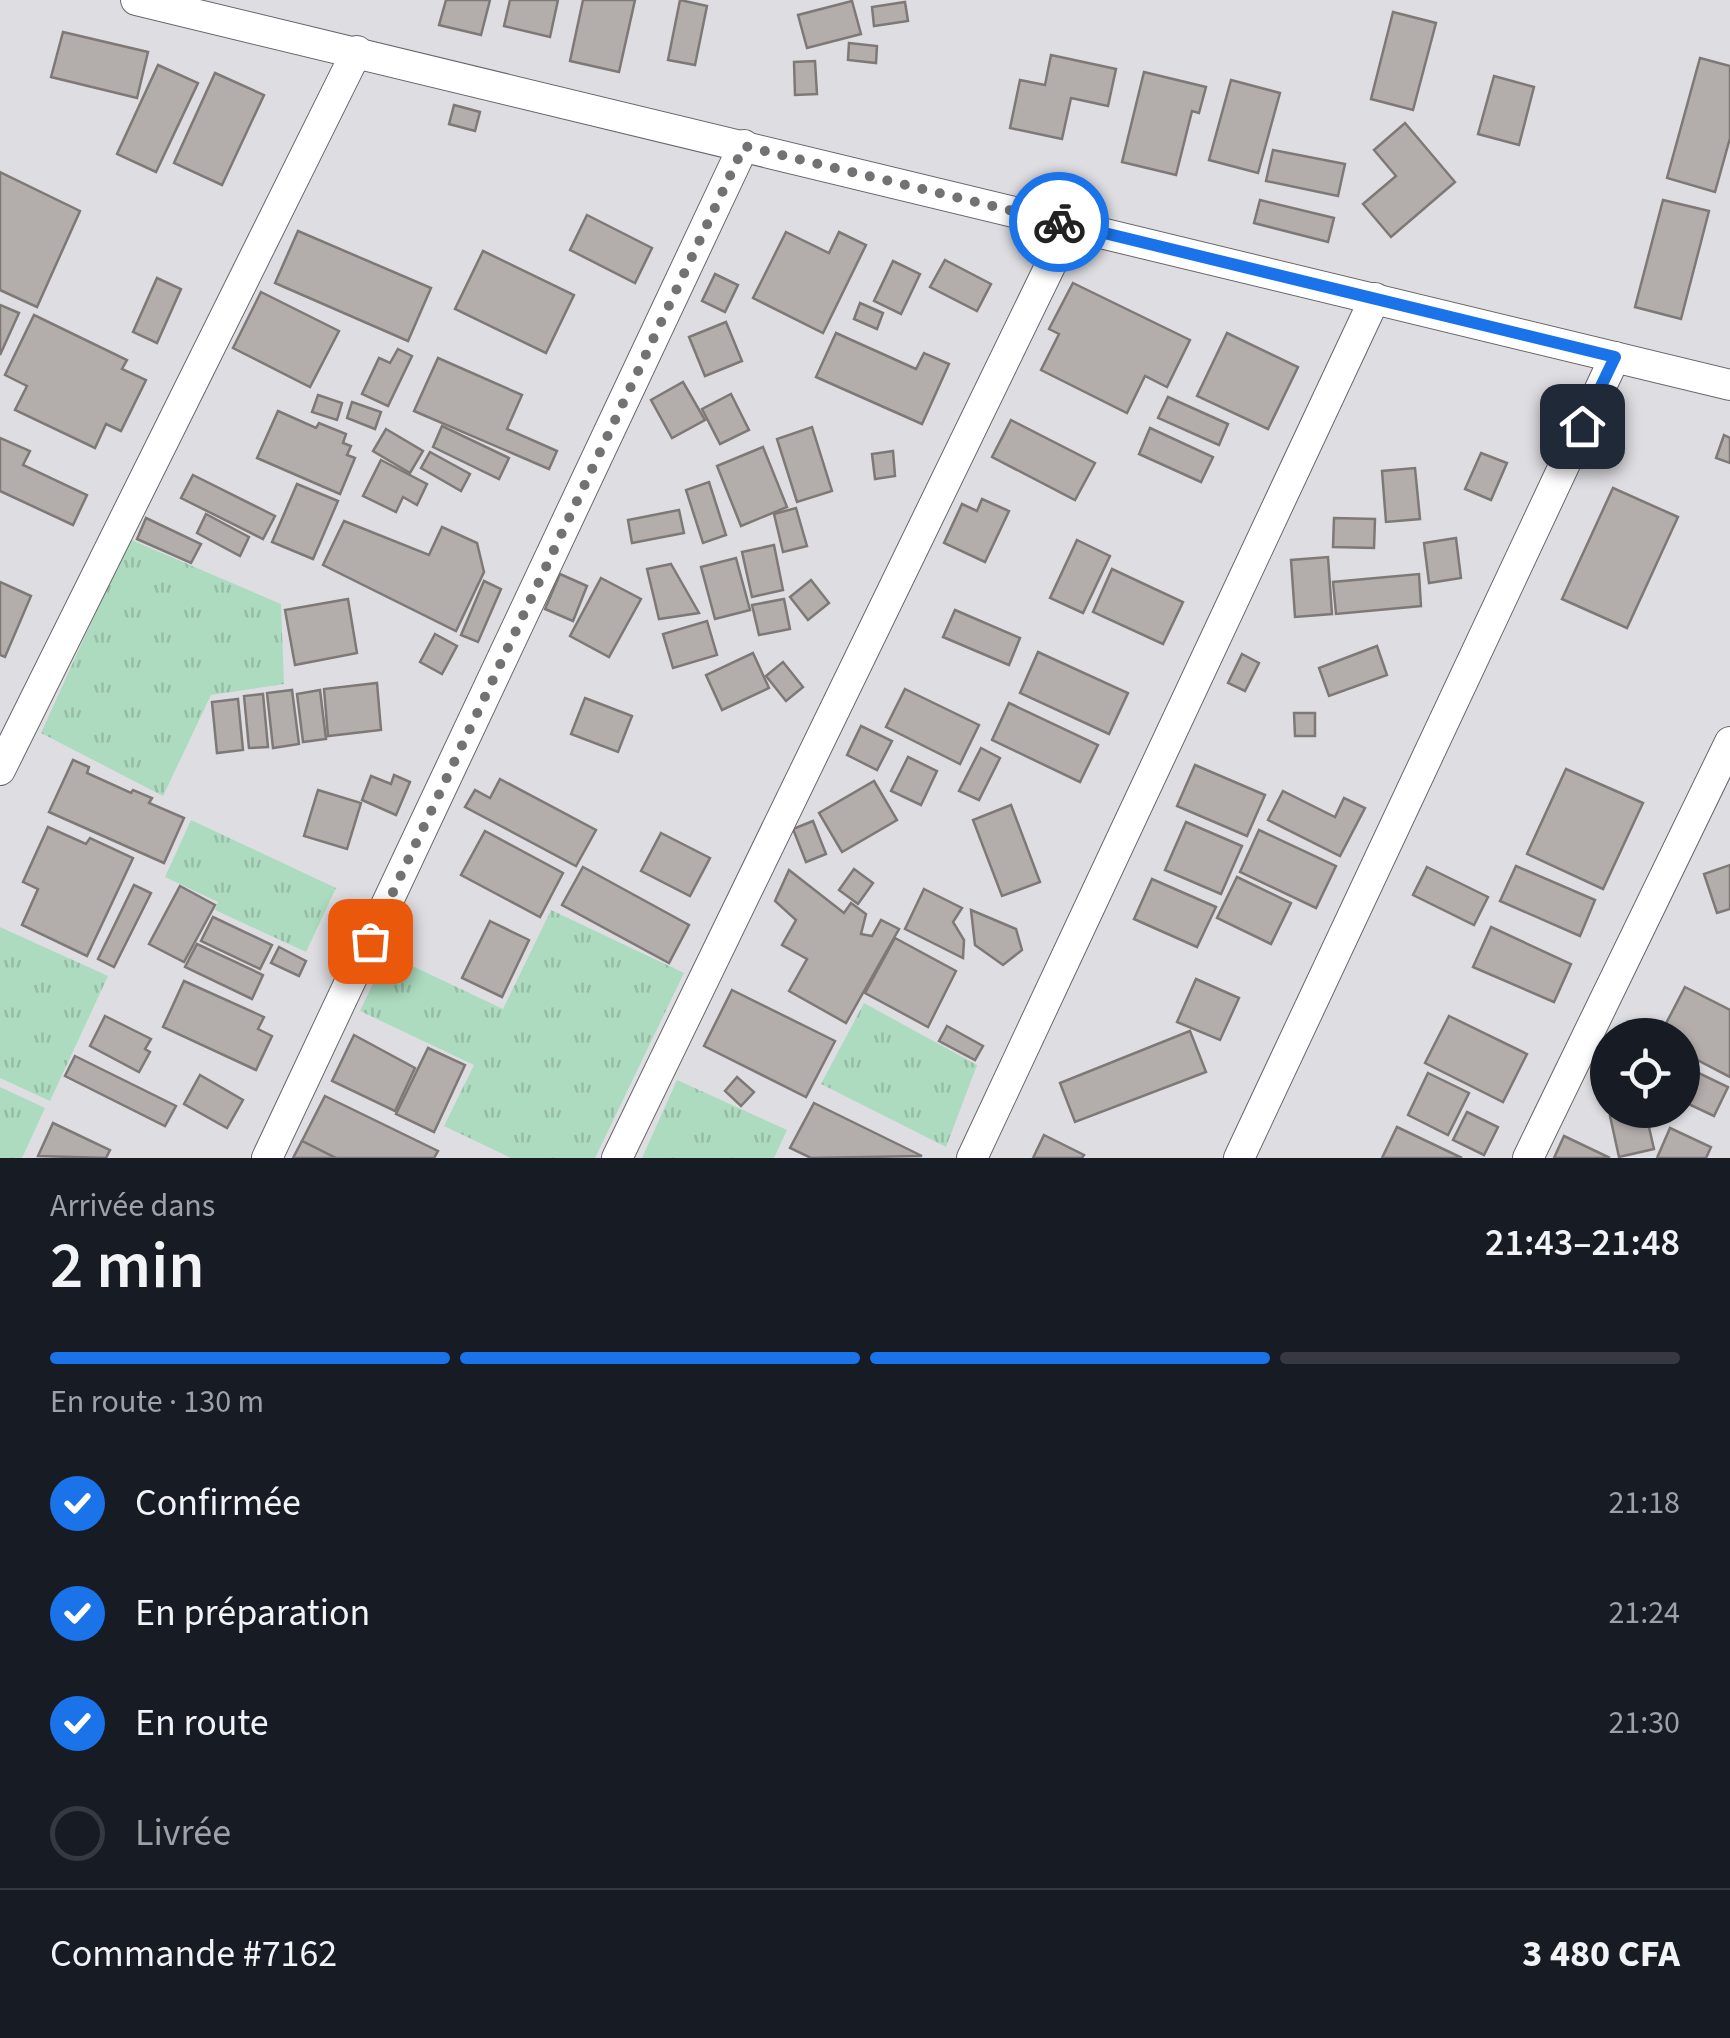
<!DOCTYPE html>
<html lang="fr">
<head>
<meta charset="utf-8">
<style>
  :root { --surface:#171b24; --page:#242831; --text:#f1f3f6; --muted:#9ea1a6; --line:#363941; --accent:#1a73e8 }
  body { margin:0; font-family:"Source Sans 3",sans-serif; background:var(--page); color:var(--text); height:100vh; display:flex; flex-direction:column; font-size:38px; white-space:nowrap }
  * { box-sizing:border-box; margin:0 }
  p { font-size:32px; color:var(--muted) }
  .icon { flex:none; width:55px; height:55px; fill:none; stroke:currentColor; stroke-width:2; stroke-linecap:round; stroke-linejoin:round }
  .map { position:relative; height:1158px; overflow:hidden }
  .panel { display:flex; flex-direction:column; background:var(--surface); flex:1 }
  .panel>* { flex:none }
  .fabs { position:absolute; left:1590px; top:1018px; display:grid; gap:20px }
  .fabs a { display:grid; place-items:center; width:110px; height:110px; border-radius:50%; background:var(--surface); box-shadow:0 2px 8px #0004; font-size:50px }
  .pin { position:absolute; display:grid; place-items:center; width:85px; height:85px; color:#fff; margin:-42px; border-radius:20px; box-shadow:0 5px 15px #0006 }
  .courier { position:absolute; display:grid; place-items:center; width:100px; height:100px; margin:-50px; border:8px solid #1a73e8; border-radius:50%; background:#fff; color:#222; box-shadow:0 2px 12px #0007 }
  .headline em { font-style:normal; font-weight:600 }
  .headline div { display:flex; flex-direction:column-reverse }
  .headline { display:flex; align-items:center; justify-content:space-between; height:170px; padding:0 50px }
  h1 { font-size:65px; font-weight:600; line-height:75px }
  .bar { display:grid; grid-template-columns:repeat(4,1fr); gap:15px 10px; align-content:center; height:120px; padding:0 50px }
  .bar i { height:12px; border-radius:8px; background:var(--line) }
  .bar .selected { background:var(--accent) }
  .bar p { grid-column:span 4 }
  .line { display:flex; align-items:center; gap:25px; padding:0 50px; border-top:2px solid var(--line) }
  .line div { flex:1 }
  ol { padding:0 50px; list-style:none }
  li { display:flex; align-items:center; gap:30px; height:110px }
  li p { margin-inline-start:auto }
  li .icon { padding:10px; border-radius:50%; background:var(--accent); color:#fff; stroke-width:4 }
  li:last-child { color:var(--muted) }
  li i { width:55px; height:55px; border:5px solid var(--line); border-radius:50% }
  .map>svg:first-child { display:block }
  .grass { fill:url(#grass-tufts) }
  .building { fill:#b3aeac; stroke:#7e7977; stroke-width:2.5 }
  .lines { fill:none; stroke-linecap:round; stroke-linejoin:round }
  .minor-casing { stroke:#67676b; stroke-width:32 }
  .minor { stroke:#fff; stroke-width:30 }
  .done { stroke:#727275; stroke-width:10; stroke-dasharray:0 18 }
  .route { stroke:#1a73e8; stroke-width:12 }
</style>
</head>
<body>
<div class="map">
<svg width="1730" height="1158" viewBox="0 0 1730 1158">
  <defs>
    <pattern id="grass-tufts" width="24" height="20" patternUnits="userSpaceOnUse" patternTransform="scale(2.5)"><rect width="24" height="20" fill="#acdbbf"/><path d="M3 7l-1-3M5 7V3M7 7l1-3M15 17l-1-3M17 17v-4M19 17l1-3" fill="none" stroke="#95bda5"/></pattern>
  </defs>
  <rect width="100%" height="100%" fill="#dedee2"/>
  <g class="grass">
    <polygon points="129,539 281,604 284,684 211,695 163,796 41,733"/>
    <polygon points="191,820 336,888 306,952 215,910 218,902 165,877"/>
    <polygon points="551,910 684,973 595,1158 511,1158 444,1126 474,1065 360,1011 387,954 503,1009"/>
    <polygon points="0,927 108,976 50,1101 0,1078"/>
    <polygon points="864,1003 977,1065 946,1147 821,1084"/>
    <polygon points="677,1080 787,1130 774,1158 642,1158"/>
    <polygon points="0,1087 45,1108 22,1158 0,1158"/>
  </g>
  <g class="building">
    <polygon points="446,0 490,0 481,35 439,25"/>
    <polygon points="510,0 558,0 550,37 504,26"/>
    <polygon points="583,0 635,0 619,72 570,61"/>
    <polygon points="680,0 707,6 695,65 668,60"/>
    <polygon points="852,1 861,34 807,48 798,15"/>
    <polygon points="905,2 908,21 874,26 872,7"/>
    <polygon points="1393,12 1436,23 1413,110 1371,99"/>
    <polygon points="63,32 148,52 137,98 51,77"/>
    <polygon points="849,43 877,46 876,63 848,60"/>
    <polygon points="1051,55 1116,69 1108,106 1071,98 1062,139 1010,128 1020,80 1045,85"/>
    <polygon points="1700,58 1730,66 1730,138 1715,192 1667,178"/>
    <polygon points="815,61 817,94 795,95 794,62"/>
    <polygon points="158,65 198,83 156,172 117,154"/>
    <polygon points="1144,72 1206,87 1199,113 1192,111 1176,175 1122,162"/>
    <polygon points="215,73 264,95 222,185 174,163"/>
    <polygon points="1494,76 1534,87 1519,145 1478,134"/>
    <polygon points="1231,80 1280,93 1258,173 1209,160"/>
    <polygon points="454,105 480,112 475,131 449,124"/>
    <polygon points="1405,123 1455,182 1391,237 1363,204 1396,176 1374,150"/>
    <polygon points="1273,150 1345,164 1338,196 1266,181"/>
    <polygon points="0,172 80,211 37,307 0,290"/>
    <polygon points="1260,200 1334,218 1328,242 1254,223"/>
    <polygon points="1663,200 1709,211 1681,319 1635,307"/>
    <polygon points="587,215 652,248 635,283 570,250"/>
    <polygon points="298,231 431,288 408,341 275,283"/>
    <polygon points="786,232 829,253 839,232 866,245 823,333 753,298"/>
    <polygon points="483,251 574,295 546,353 455,309"/>
    <polygon points="945,260 991,284 977,311 930,287"/>
    <polygon points="893,261 920,274 901,314 874,301"/>
    <polygon points="715,274 738,285 725,312 702,301"/>
    <polygon points="157,278 181,289 157,343 133,332"/>
    <polygon points="1073,283 1190,340 1167,387 1145,376 1127,413 1041,370 1059,334 1049,329"/>
    <polygon points="261,292 339,331 310,387 233,348"/>
    <polygon points="860,303 883,313 877,329 854,319"/>
    <polygon points="0,305 19,313 0,355"/>
    <polygon points="34,315 127,360 122,369 146,380 121,431 106,424 95,448 15,410 27,386 5,375"/>
    <polygon points="726,322 742,361 705,376 689,337"/>
    <polygon points="836,333 916,369 924,353 949,364 922,424 816,377"/>
    <polygon points="1227,333 1298,367 1268,429 1197,396"/>
    <polygon points="398,349 412,356 388,406 362,394 379,358 390,363"/>
    <polygon points="438,358 522,395 507,429 557,451 549,469 414,411"/>
    <polygon points="683,382 705,420 672,438 651,400"/>
    <polygon points="731,394 749,430 720,444 702,409"/>
    <polygon points="318,395 342,403 337,420 312,412"/>
    <polygon points="1168,397 1228,424 1219,445 1158,418"/>
    <polygon points="352,402 381,412 375,429 347,418"/>
    <polygon points="278,411 316,428 319,423 346,434 343,443 351,446 347,455 355,458 340,494 257,458"/>
    <polygon points="1011,420 1095,463 1075,500 992,457"/>
    <polygon points="442,426 509,458 499,479 433,447"/>
    <polygon points="812,427 832,491 797,502 777,439"/>
    <polygon points="1150,428 1213,457 1201,482 1139,454"/>
    <polygon points="386,429 423,451 410,473 373,451"/>
    <polygon points="1724,435 1730,438 1730,463 1716,458"/>
    <polygon points="0,438 30,451 23,465 87,495 73,525 0,491"/>
    <polygon points="763,447 787,507 741,526 717,466"/>
    <polygon points="893,451 895,476 875,479 872,454"/>
    <polygon points="430,452 470,474 461,491 421,468"/>
    <polygon points="1481,453 1507,463 1491,500 1465,489"/>
    <polygon points="381,460 427,484 417,505 403,497 396,512 363,496"/>
    <polygon points="1415,468 1420,519 1386,522 1382,471"/>
    <polygon points="193,475 275,516 263,539 181,498"/>
    <polygon points="709,482 726,535 703,543 686,490"/>
    <polygon points="297,484 338,501 313,559 272,542"/>
    <polygon points="1613,488 1678,517 1627,628 1562,599"/>
    <polygon points="982,499 1009,511 985,562 944,543 962,504 977,511"/>
    <polygon points="796,508 807,546 783,552 774,514"/>
    <polygon points="679,510 684,533 632,543 628,520"/>
    <polygon points="206,514 249,537 240,556 197,533"/>
    <polygon points="146,518 201,544 191,563 137,539"/>
    <polygon points="1334,518 1375,519 1374,548 1333,547"/>
    <polygon points="344,521 429,555 442,527 477,543 484,572 456,631 323,565"/>
    <polygon points="1456,538 1461,578 1429,583 1424,543"/>
    <polygon points="1077,540 1110,556 1083,613 1050,598"/>
    <polygon points="774,545 783,590 752,597 742,552"/>
    <polygon points="1328,557 1332,614 1295,617 1291,560"/>
    <polygon points="736,558 750,610 715,619 701,567"/>
    <polygon points="671,564 699,613 659,619 647,569"/>
    <polygon points="1112,569 1183,602 1163,644 1093,612"/>
    <polygon points="560,574 587,586 573,621 545,609"/>
    <polygon points="1419,574 1421,606 1336,614 1333,582"/>
    <polygon points="601,578 641,599 609,657 570,636"/>
    <polygon points="811,580 829,603 808,620 790,597"/>
    <polygon points="484,581 501,589 478,642 461,635"/>
    <polygon points="0,582 31,596 5,657 0,655"/>
    <polygon points="348,599 357,653 295,665 285,610"/>
    <polygon points="784,599 790,629 759,635 752,605"/>
    <polygon points="955,610 1020,638 1009,665 943,637"/>
    <polygon points="707,621 717,655 673,668 663,634"/>
    <polygon points="435,634 457,646 442,674 420,662"/>
    <polygon points="1377,646 1387,675 1329,696 1319,668"/>
    <polygon points="1038,652 1128,693 1109,734 1020,693"/>
    <polygon points="753,653 769,688 722,710 706,675"/>
    <polygon points="1242,654 1259,663 1245,691 1228,683"/>
    <polygon points="783,662 803,687 786,701 766,676"/>
    <polygon points="377,683 381,730 328,736 324,689"/>
    <polygon points="905,689 979,725 960,764 886,727"/>
    <polygon points="292,690 299,744 273,748 267,693"/>
    <polygon points="320,690 326,739 303,742 297,694"/>
    <polygon points="263,694 268,747 249,748 244,696"/>
    <polygon points="585,698 632,716 618,752 571,734"/>
    <polygon points="238,699 243,750 217,753 212,702"/>
    <polygon points="1009,703 1098,745 1080,782 992,740"/>
    <polygon points="1294,713 1315,713 1315,736 1295,736"/>
    <polygon points="861,726 892,741 877,770 847,755"/>
    <polygon points="981,748 1000,758 979,800 959,791"/>
    <polygon points="908,757 937,771 921,805 891,791"/>
    <polygon points="73,760 89,767 87,773 131,793 133,790 152,798 149,803 184,818 164,863 49,812"/>
    <polygon points="1195,765 1265,795 1247,836 1177,806"/>
    <polygon points="1566,769 1643,803 1603,889 1527,854"/>
    <polygon points="394,775 410,782 396,815 362,800 371,776 391,784"/>
    <polygon points="500,779 596,830 576,866 465,807 475,790 490,798"/>
    <polygon points="874,781 897,820 842,852 819,813"/>
    <polygon points="318,790 361,803 347,849 304,836"/>
    <polygon points="1283,791 1335,817 1344,798 1365,808 1340,856 1268,820"/>
    <polygon points="1011,805 1040,882 1002,896 973,820"/>
    <polygon points="813,821 826,854 806,862 793,829"/>
    <polygon points="1186,822 1242,846 1221,894 1165,870"/>
    <polygon points="48,827 86,844 90,838 133,858 87,956 22,925 38,889 23,882"/>
    <polygon points="1259,830 1336,866 1316,908 1240,872"/>
    <polygon points="485,831 563,873 540,917 461,875"/>
    <polygon points="661,833 710,858 690,896 641,871"/>
    <polygon points="1730,865 1730,909 1717,913 1704,874"/>
    <polygon points="1516,866 1595,900 1580,936 1500,901"/>
    <polygon points="583,867 689,925 669,963 562,905"/>
    <polygon points="1427,867 1488,897 1474,925 1413,895"/>
    <polygon points="854,869 873,883 858,904 839,890"/>
    <polygon points="789,870 844,913 851,903 866,914 861,934 872,936 881,920 899,929 846,1023 789,991 807,959 782,945 796,920 775,901"/>
    <polygon points="1237,877 1291,903 1271,944 1217,918"/>
    <polygon points="1152,879 1216,907 1197,947 1134,919"/>
    <polygon points="134,885 151,893 114,967 98,959"/>
    <polygon points="180,886 215,905 184,962 149,944"/>
    <polygon points="924,889 962,908 953,922 964,940 963,958 905,929"/>
    <polygon points="971,910 1016,929 1022,950 1003,965 975,945"/>
    <polygon points="213,917 272,945 260,969 201,941"/>
    <polygon points="490,921 529,940 502,997 462,978"/>
    <polygon points="1491,927 1571,964 1554,1002 1473,967"/>
    <polygon points="895,938 956,971 928,1027 865,993"/>
    <polygon points="197,944 263,975 252,999 185,967"/>
    <polygon points="279,947 306,961 299,976 271,963"/>
    <polygon points="1196,979 1239,998 1220,1040 1177,1022"/>
    <polygon points="184,981 264,1017 258,1029 272,1036 256,1070 163,1027"/>
    <polygon points="1685,987 1730,1010 1730,1077 1682,1052 1682,1035 1660,1035"/>
    <polygon points="732,990 835,1041 806,1097 704,1046"/>
    <polygon points="105,1016 151,1039 145,1049 150,1052 139,1072 90,1046"/>
    <polygon points="1449,1016 1527,1054 1503,1102 1425,1063"/>
    <polygon points="947,1026 983,1046 975,1060 939,1041"/>
    <polygon points="1190,1031 1206,1072 1075,1122 1060,1083"/>
    <polygon points="354,1035 415,1068 395,1111 332,1081"/>
    <polygon points="428,1048 465,1065 434,1132 396,1114"/>
    <polygon points="75,1056 176,1106 165,1126 65,1076"/>
    <polygon points="1682,1065 1728,1087 1714,1116 1682,1101"/>
    <polygon points="1428,1073 1469,1093 1448,1135 1408,1115"/>
    <polygon points="200,1075 243,1100 227,1128 184,1104"/>
    <polygon points="737,1077 754,1092 741,1106 725,1091"/>
    <polygon points="325,1096 438,1151 434,1158 336,1158 302,1141"/>
    <polygon points="814,1103 922,1156 811,1158 790,1148"/>
    <polygon points="1637,1110 1645,1110 1654,1149 1619,1157 1610,1116"/>
    <polygon points="1467,1112 1498,1127 1484,1155 1453,1140"/>
    <polygon points="53,1123 110,1150 106,1158 38,1156"/>
    <polygon points="1397,1127 1462,1158 1382,1158"/>
    <polygon points="1670,1128 1711,1147 1706,1158 1657,1158"/>
    <polygon points="1044,1135 1084,1155 1082,1158 1033,1158"/>
    <polygon points="1564,1136 1610,1158 1554,1158"/>
    <polygon points="302,1141 336,1158 293,1158"/>
  </g>
  <g class="lines">
    <g class="minor-casing">
      <g id="minor">
        <polyline points="136,0 1730,385"/>
        <polyline points="0,770 357,51"/>
        <polyline points="267,1158 744,145"/>
        <polyline points="617,1158 1070,225"/>
        <polyline points="972,1158 1375,298"/>
        <polyline points="1239,1158 1615,357"/>
        <polyline points="1528,1158 1730,742"/>
      </g>
    </g>
    <use href="#minor" class="minor"/>
  </g>
  <g class="lines">
    <polyline class="done" points="370,941 744,146 1059,222"/>
    <polyline class="route" points="1059,222 1615,357 1582,426"/>
  </g>
</svg>
<div class="fabs">
<a><svg class="icon" aria-label="locate" viewBox="0 0 24 24"><circle cx="12" cy="12" r="6"/><path d="M12 2v4M12 18v4M2 12h4M18 12h4"/></svg></a>
</div>
<div class="pin" style="left:370px;top:941px;background:#ea580c"><svg class="icon" aria-label="bag" viewBox="0 0 24 24"><path d="M5 8h14l-1 12H6zM9 8a3 3 0 0 1 6 0"/></svg></div>
<div class="pin" style="left:1582px;top:426px;background:#1f2937"><svg class="icon" aria-label="home" viewBox="0 0 24 24"><path d="M3 11l9-7 9 7M6 9v11h12V9"/></svg></div>
<div class="courier" style="left:1059px;top:222px"><svg class="icon" aria-label="bike" viewBox="0 0 24 24"><circle cx="6" cy="16" r="4"/><circle cx="18" cy="16" r="4"/><path d="M6 16l4-8h5l3 8M10 8l3 8H6M13 5h3"/></svg></div>
</div>
<section class="panel">
<div class="headline"><div><h1>2 min</h1><p>Arrivée dans</p></div><em>21:43–21:48</em></div>
<div class="bar"><i class="selected"></i><i class="selected"></i><i class="selected"></i><i></i><p>En route · 130 m</p></div>
<ol>
<li><svg class="icon" aria-label="check" viewBox="0 0 24 24"><path d="M5 12l5 5 9-10"/></svg>Confirmée<p>21:18</p></li>
<li><svg class="icon" aria-label="check" viewBox="0 0 24 24"><path d="M5 12l5 5 9-10"/></svg>En préparation<p>21:24</p></li>
<li><svg class="icon" aria-label="check" viewBox="0 0 24 24"><path d="M5 12l5 5 9-10"/></svg>En route<p>21:30</p></li>
<li><i></i>Livrée</li>
</ol>
<div class="line" style="height:130px"><div>Commande #7162</div><b>3 480 CFA</b></div>
</section>
</body>
</html>
